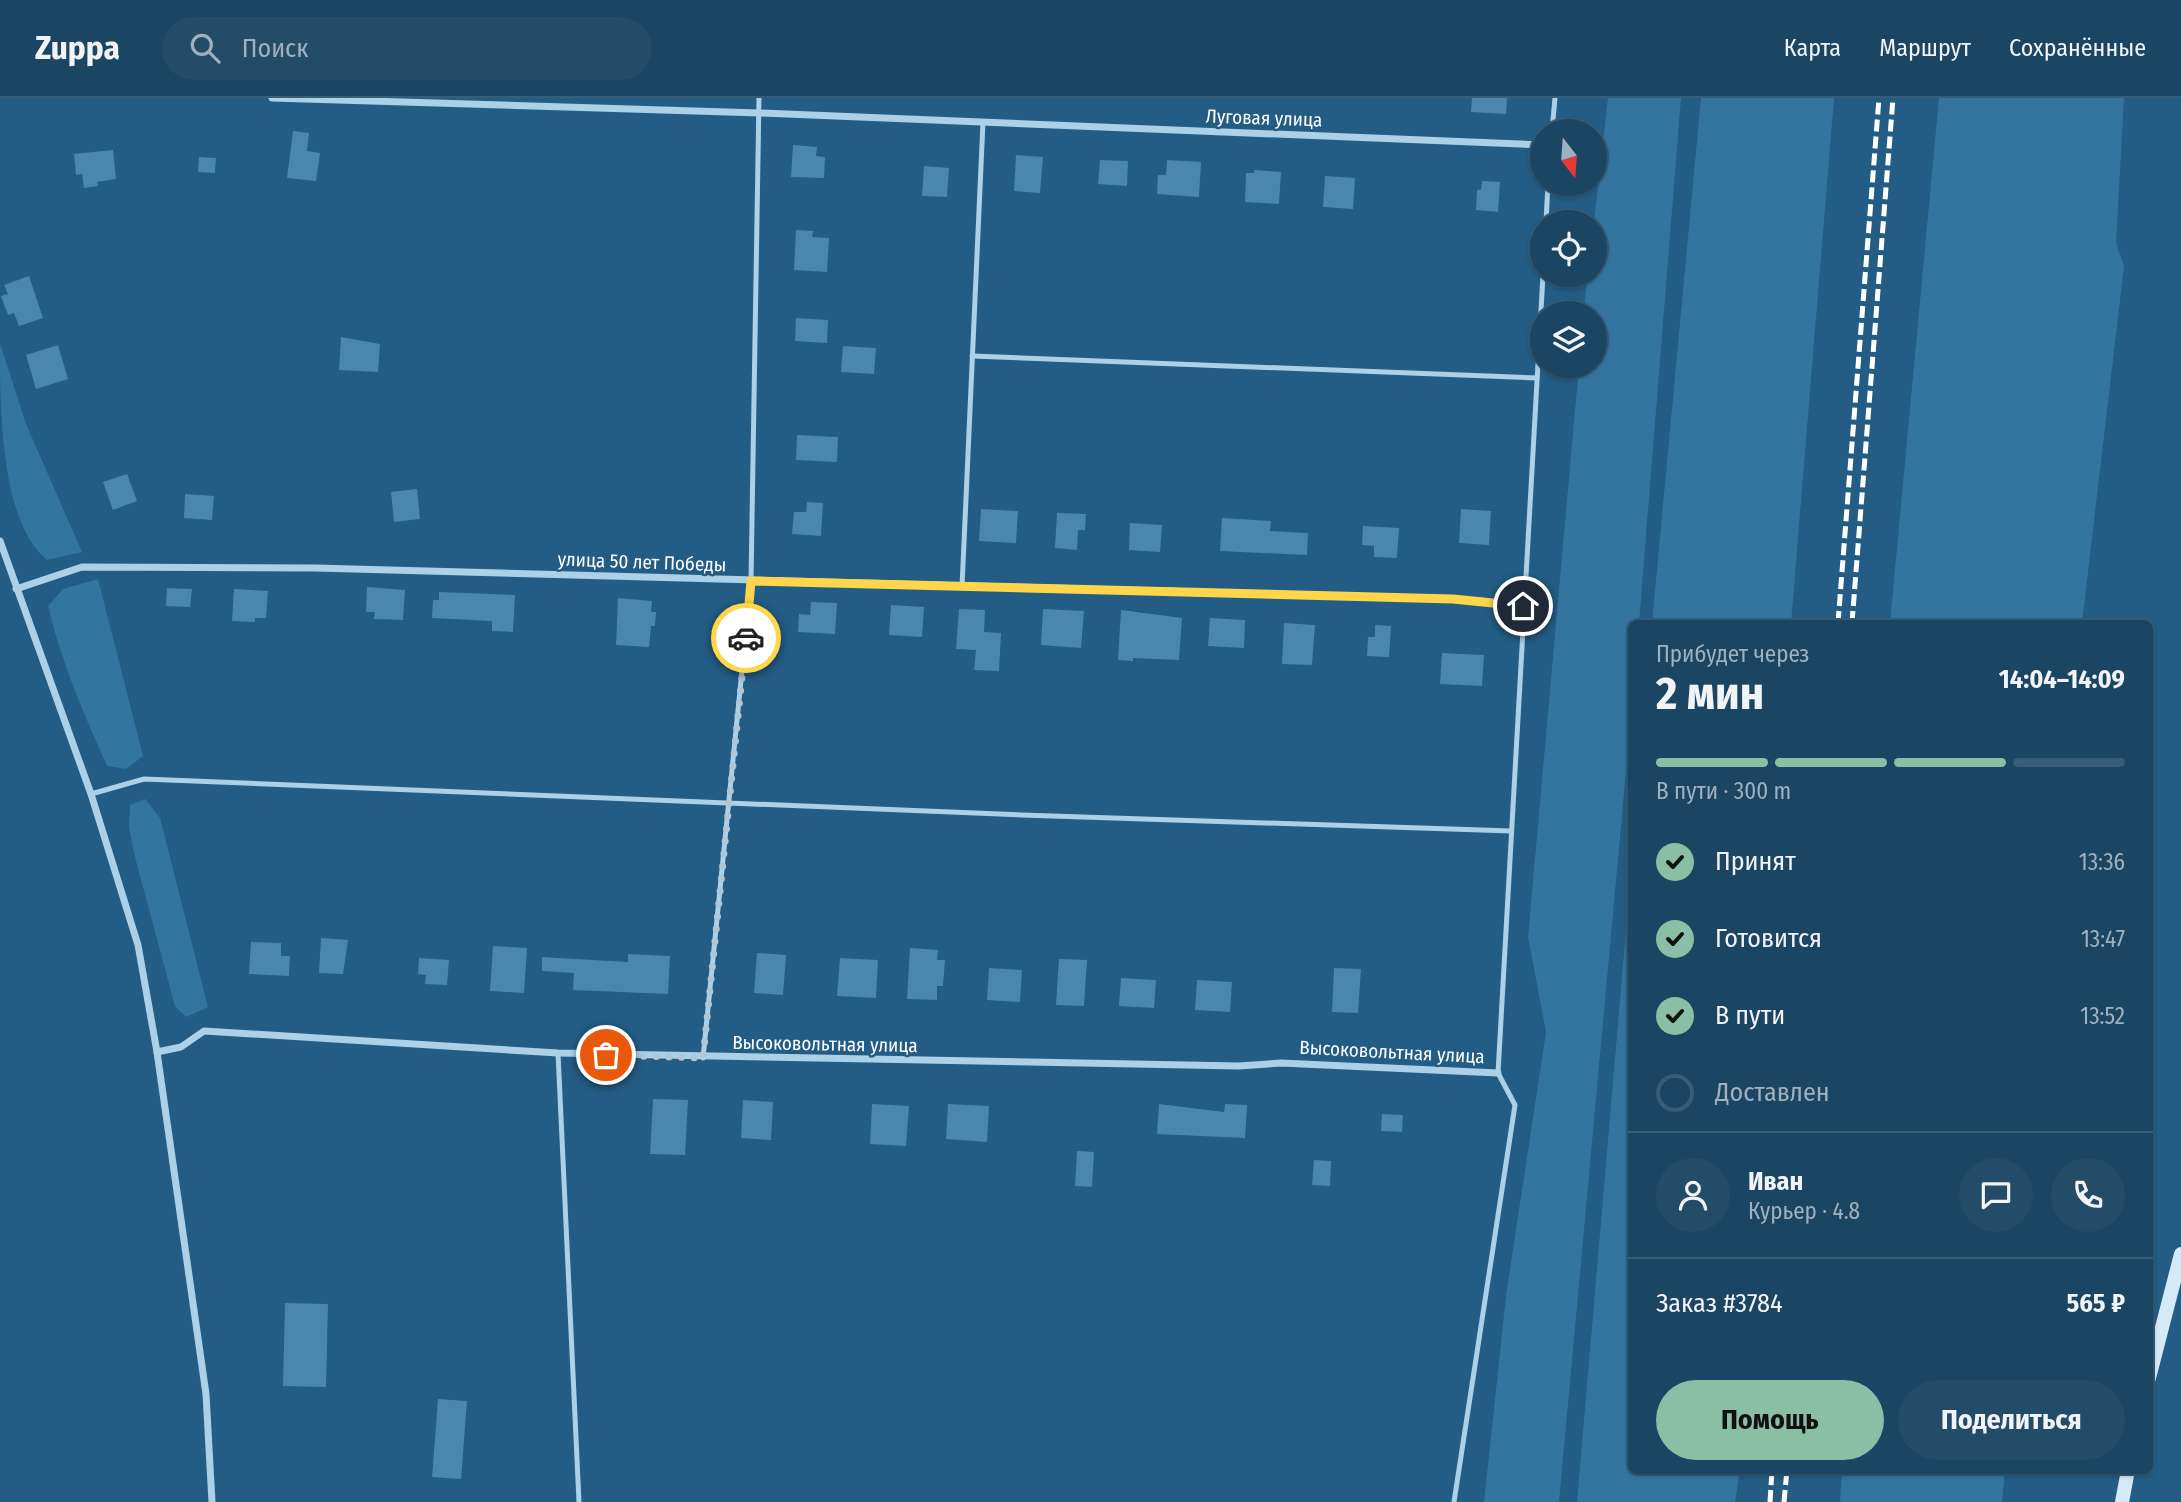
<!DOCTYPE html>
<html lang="ru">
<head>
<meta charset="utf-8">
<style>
  :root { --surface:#1a4563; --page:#234c69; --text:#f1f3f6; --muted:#9fb1be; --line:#385d78; --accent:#8abfa5 }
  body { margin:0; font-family:"Fira Sans Condensed",sans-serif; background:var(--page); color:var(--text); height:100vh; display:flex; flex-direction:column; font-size:26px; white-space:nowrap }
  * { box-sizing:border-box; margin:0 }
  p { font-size:23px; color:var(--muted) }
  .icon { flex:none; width:38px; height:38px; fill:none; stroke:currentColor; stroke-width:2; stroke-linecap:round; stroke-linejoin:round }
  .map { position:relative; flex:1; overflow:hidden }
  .details { position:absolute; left:1628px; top:522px; width:525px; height:854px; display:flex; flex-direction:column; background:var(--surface); border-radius:10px; box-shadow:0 2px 5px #0004,0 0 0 2px var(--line) }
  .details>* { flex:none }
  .needle { width:46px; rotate:163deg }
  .tools { position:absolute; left:1530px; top:21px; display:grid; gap:14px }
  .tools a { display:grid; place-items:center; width:77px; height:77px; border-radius:50%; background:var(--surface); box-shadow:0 2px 5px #0004,0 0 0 2px var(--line); font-size:35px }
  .pin { position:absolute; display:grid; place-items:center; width:60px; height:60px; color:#fff; margin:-30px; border:4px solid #fff; border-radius:50%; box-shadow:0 2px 7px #0007 }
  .courier { position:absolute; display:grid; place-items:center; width:70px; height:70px; margin:-35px; border:5px solid #ffd54a; border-radius:50%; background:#fff; color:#222; box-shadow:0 2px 9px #0007 }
  .overview em { font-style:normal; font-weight:700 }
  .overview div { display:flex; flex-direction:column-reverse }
  .overview { display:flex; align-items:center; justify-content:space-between; height:119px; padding:0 28px }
  h1 { font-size:46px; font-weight:700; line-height:52px }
  .bar { display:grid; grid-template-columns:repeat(4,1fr); gap:10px 7px; align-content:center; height:84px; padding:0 28px }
  .bar i { height:9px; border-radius:5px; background:var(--line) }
  .bar .selected { background:var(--accent) }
  .bar p { grid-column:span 4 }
  .line { display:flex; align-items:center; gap:18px; padding:0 28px; border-top:2px solid var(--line) }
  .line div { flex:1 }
  .round { display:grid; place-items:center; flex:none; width:74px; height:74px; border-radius:37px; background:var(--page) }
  ol { padding:0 28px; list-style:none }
  li { display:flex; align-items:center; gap:21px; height:77px }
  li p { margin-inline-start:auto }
  li .icon { padding:7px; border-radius:50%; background:var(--accent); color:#111; stroke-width:4 }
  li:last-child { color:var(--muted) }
  li i { width:38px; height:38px; border:4px solid var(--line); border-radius:50% }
  .button { display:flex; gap:14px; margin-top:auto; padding:14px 28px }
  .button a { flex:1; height:80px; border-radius:42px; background:var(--accent); color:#111; font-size:28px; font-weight:700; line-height:80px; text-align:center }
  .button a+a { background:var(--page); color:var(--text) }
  header { display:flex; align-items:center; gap:42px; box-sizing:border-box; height:98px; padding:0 35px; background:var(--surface); border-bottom:2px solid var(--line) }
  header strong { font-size:33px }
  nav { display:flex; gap:38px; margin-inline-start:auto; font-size:24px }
  .search { width:490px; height:63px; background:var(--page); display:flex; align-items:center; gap:18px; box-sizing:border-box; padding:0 24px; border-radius:38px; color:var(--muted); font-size:26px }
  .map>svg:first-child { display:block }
  .green { fill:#3475a0 }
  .building { fill:#4b86ac }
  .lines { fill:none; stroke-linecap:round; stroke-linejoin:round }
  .lane { stroke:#acd0e8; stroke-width:5 }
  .street { stroke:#acd0e8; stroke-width:7 }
  .secondary { stroke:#d6e9f7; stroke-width:14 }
  .rail { stroke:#fff; stroke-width:5; stroke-dasharray:12 5; stroke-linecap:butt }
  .done { stroke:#b2c6d4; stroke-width:7; stroke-dasharray:0 12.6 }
  .route { stroke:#ffd54a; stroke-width:9 }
  .labels { text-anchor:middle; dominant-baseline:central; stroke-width:5; stroke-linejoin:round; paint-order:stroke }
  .street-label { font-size:19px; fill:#fff; stroke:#235c84 }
</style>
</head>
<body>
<header>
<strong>Zuppa</strong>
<div class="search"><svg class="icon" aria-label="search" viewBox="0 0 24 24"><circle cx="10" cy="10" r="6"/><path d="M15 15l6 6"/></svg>Поиск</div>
<nav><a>Карта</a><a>Маршрут</a><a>Сохранённые</a></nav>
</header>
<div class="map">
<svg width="2181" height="1404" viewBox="0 0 2181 1404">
  <rect width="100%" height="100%" fill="#235c84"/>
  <g class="green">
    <polygon points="1608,0 1681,0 1639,525 1631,525 1631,619 1559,1404 1484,1404 1506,1198 1546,934 1528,839 1579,268 1594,268 1594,215 1583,215 1588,177 1594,177 1594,124"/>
    <polygon points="1701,0 1834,0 1791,525 1652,525"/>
    <polygon points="1939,0 2124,0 2116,145 2124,168 2082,525 1890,525"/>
    <path d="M0,245L26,326L82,454L47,462C0,424 0,309 0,245Z"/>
    <path d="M98,481L143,658L126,671L107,668C84,616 61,564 48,508L63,491Z"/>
    <polygon points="145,701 160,720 208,909 186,919 175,908 136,763 129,730 130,707"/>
    <polygon points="1631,774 1631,1372 1740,1372 1735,1404 1577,1404"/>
    <polygon points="1842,1372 2005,1372 2002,1404 1840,1404"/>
  </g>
  <g class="building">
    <polygon points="1472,0 1507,0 1506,16 1471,14"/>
    <polygon points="293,33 309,35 307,53 320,55 316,83 287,80"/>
    <polygon points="793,47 817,49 816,58 825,59 824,80 791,79"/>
    <polygon points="113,52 116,81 97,84 98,88 84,90 82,76 76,77 74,56"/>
    <polygon points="1016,57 1043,59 1040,95 1014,93"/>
    <polygon points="199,59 216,60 215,75 198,74"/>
    <polygon points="1100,62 1128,63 1127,88 1098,86"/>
    <polygon points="1167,62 1201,64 1199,99 1157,96 1158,77 1166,77"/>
    <polygon points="924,68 949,70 947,99 922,98"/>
    <polygon points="1254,72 1281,74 1279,106 1245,104 1246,75 1254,75"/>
    <polygon points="1325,78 1355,80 1353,111 1323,109"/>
    <polygon points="1482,83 1500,84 1498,114 1476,112 1477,92 1481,92"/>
    <polygon points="796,132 813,133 812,139 829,140 827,174 794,172"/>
    <polygon points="29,178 43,220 19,228 14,215 8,217 1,198 8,196 4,187"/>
    <polygon points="796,220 828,222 827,245 795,243"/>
    <polygon points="341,239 380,246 378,274 339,272"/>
    <polygon points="58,247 68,281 36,291 26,257"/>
    <polygon points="843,248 876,250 874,276 841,274"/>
    <polygon points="797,337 838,339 837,364 796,362"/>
    <polygon points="127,376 137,403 113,412 103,384"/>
    <polygon points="417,391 420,421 394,424 391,394"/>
    <polygon points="185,396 214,398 212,422 184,420"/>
    <polygon points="807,404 823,405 821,438 792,436 794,414 806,414"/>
    <polygon points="981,411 1018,413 1016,445 979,443"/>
    <polygon points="1461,411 1491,413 1489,447 1459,445"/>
    <polygon points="1057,415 1086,416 1085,432 1078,432 1077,452 1055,450"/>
    <polygon points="1222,420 1271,423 1270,433 1308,435 1307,457 1220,453"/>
    <polygon points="1130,425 1162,427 1160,454 1129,452"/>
    <polygon points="1363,428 1399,430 1397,460 1374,459 1374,448 1362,447"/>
    <polygon points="367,489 405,492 403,522 374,521 375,514 366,514"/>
    <polygon points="167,490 192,491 190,509 166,508"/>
    <polygon points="234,491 268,493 266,520 255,520 255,524 232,523"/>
    <polygon points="439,494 515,497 513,534 492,533 492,523 432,520 433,502 439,502"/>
    <polygon points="618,500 652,503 651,514 656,514 655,528 651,528 649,549 616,547"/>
    <polygon points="811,504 837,505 835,536 798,534 799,516 810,517"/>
    <polygon points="891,507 924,509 922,539 889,537"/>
    <polygon points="959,511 985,512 984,534 1001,535 999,573 974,572 976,552 956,551"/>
    <polygon points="1043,511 1084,513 1081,550 1041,547"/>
    <polygon points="1121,512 1182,520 1179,562 1133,560 1133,563 1118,562"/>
    <polygon points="1210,520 1245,522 1244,550 1208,548"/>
    <polygon points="1284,525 1315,527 1312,567 1282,566"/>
    <polygon points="1375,527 1391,528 1389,559 1367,558 1368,539 1375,539"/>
    <polygon points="1442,555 1484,557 1482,588 1440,586"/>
    <polygon points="321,840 348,842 343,876 319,875"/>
    <polygon points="251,844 281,845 281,858 290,858 289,878 249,876"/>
    <polygon points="493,848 527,850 524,895 490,893"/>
    <polygon points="910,850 938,852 937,862 945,862 943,888 937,888 937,902 907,901"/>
    <polygon points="757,855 786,857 783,897 754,895"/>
    <polygon points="628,856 670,858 668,896 573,892 574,875 542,873 542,859 628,864"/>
    <polygon points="419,860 449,862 447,887 425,886 426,877 418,876"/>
    <polygon points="840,860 878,862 876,900 837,898"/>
    <polygon points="1059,861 1087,862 1084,908 1056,907"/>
    <polygon points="989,870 1022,872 1020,904 987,902"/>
    <polygon points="1334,870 1361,871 1358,915 1332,914"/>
    <polygon points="1121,880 1156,882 1154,910 1119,908"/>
    <polygon points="1197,882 1232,884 1230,914 1195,912"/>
    <polygon points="653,1001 688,1002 685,1057 650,1056"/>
    <polygon points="743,1002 773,1004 771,1042 741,1040"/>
    <polygon points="872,1006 909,1008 906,1048 870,1046"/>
    <polygon points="948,1006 989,1008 987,1044 946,1041"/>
    <polygon points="1159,1006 1224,1014 1225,1006 1247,1007 1245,1040 1157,1036"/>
    <polygon points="1382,1016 1403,1017 1402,1034 1381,1033"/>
    <polygon points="1077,1053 1094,1054 1092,1089 1075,1088"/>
    <polygon points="1314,1062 1331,1063 1330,1088 1312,1087"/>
    <polygon points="285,1205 328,1206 326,1289 283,1288"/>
    <polygon points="438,1301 467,1303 461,1381 432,1379"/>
  </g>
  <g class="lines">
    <g class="lane">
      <polyline points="1552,33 1555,0"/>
      <polyline points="1546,124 1548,86"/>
      <polyline points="972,258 1537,280"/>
      <polyline points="962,489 983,24"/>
      <polyline points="91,696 144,681 1022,717 1511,733"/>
      <polyline points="558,955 579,1404"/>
      <polyline points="703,960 751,483 759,0"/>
      <polyline points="1454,1404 1515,1007 1498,975 1543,177"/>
    </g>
    <g class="street">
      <polyline points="272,0 760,15 1542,47"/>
      <polyline points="0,443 91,696 138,847 157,954 206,1296 212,1404"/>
      <polyline points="16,491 82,469 316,470 1453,501 1523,508"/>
      <polyline points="157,954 181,949 204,933 558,955 1239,968 1281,965 1498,975"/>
    </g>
    <g class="secondary">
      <polyline points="2149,1280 2181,1156"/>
      <polyline points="2122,1404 2128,1372"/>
    </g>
    <g class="rail">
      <polyline points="1838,525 1879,0"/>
      <polyline points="1852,525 1893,0"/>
      <polyline points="1770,1404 1772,1372"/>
      <polyline points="1784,1404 1787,1372"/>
    </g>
  </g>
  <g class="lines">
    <polyline class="done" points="606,957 703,960 746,540"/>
    <polyline class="route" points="746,540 751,483 1453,501 1523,508"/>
  </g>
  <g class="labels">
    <g class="street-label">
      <text transform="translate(1264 20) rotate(2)">Луговая улица</text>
      <text transform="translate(642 464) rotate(2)">улица 50 лет Победы</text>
      <text transform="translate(825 946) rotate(1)">Высоковольтная улица</text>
      <text transform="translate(1392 954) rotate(3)">Высоковольтная улица</text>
    </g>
  </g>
</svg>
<div class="tools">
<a><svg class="needle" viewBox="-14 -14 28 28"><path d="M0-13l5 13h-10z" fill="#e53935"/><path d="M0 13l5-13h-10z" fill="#9fb1be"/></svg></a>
<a><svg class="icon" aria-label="locate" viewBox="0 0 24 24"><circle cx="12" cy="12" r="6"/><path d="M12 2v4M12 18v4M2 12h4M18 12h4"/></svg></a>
<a><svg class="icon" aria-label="layers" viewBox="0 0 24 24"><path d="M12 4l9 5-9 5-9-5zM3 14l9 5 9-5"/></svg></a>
</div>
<div class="pin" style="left:606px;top:957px;background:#ea580c"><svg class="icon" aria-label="bag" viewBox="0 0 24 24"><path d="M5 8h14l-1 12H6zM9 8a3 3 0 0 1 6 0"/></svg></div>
<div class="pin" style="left:1523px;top:508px;background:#1f2937"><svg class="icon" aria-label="home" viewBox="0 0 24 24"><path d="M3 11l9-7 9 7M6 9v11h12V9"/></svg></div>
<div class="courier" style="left:746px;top:540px"><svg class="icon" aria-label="car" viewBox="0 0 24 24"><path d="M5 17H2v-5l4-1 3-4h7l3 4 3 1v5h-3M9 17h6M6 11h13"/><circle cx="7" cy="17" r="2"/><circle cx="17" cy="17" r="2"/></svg></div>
<section class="details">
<div class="overview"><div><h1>2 мин</h1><p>Прибудет через</p></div><em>14:04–14:09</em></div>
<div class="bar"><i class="selected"></i><i class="selected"></i><i class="selected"></i><i></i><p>В пути · 300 m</p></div>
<ol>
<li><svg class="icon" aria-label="check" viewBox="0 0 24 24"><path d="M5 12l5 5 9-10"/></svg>Принят<p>13:36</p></li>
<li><svg class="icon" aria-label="check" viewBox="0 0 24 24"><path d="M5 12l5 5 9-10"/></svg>Готовится<p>13:47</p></li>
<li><svg class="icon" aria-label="check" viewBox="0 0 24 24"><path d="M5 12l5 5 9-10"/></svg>В пути<p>13:52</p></li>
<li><i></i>Доставлен</li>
</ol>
<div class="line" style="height:126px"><a class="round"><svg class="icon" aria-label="person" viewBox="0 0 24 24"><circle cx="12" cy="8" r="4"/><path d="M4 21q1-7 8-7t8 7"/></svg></a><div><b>Иван</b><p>Курьер · 4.8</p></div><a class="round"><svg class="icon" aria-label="chat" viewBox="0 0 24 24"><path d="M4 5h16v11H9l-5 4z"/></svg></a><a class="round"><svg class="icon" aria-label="phone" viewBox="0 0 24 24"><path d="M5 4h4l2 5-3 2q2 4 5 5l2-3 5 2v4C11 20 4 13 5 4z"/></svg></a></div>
<div class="line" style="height:91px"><div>Заказ #3784</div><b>565 ₽</b></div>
<div class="button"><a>Помощь</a><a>Поделиться</a></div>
</section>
</div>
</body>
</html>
